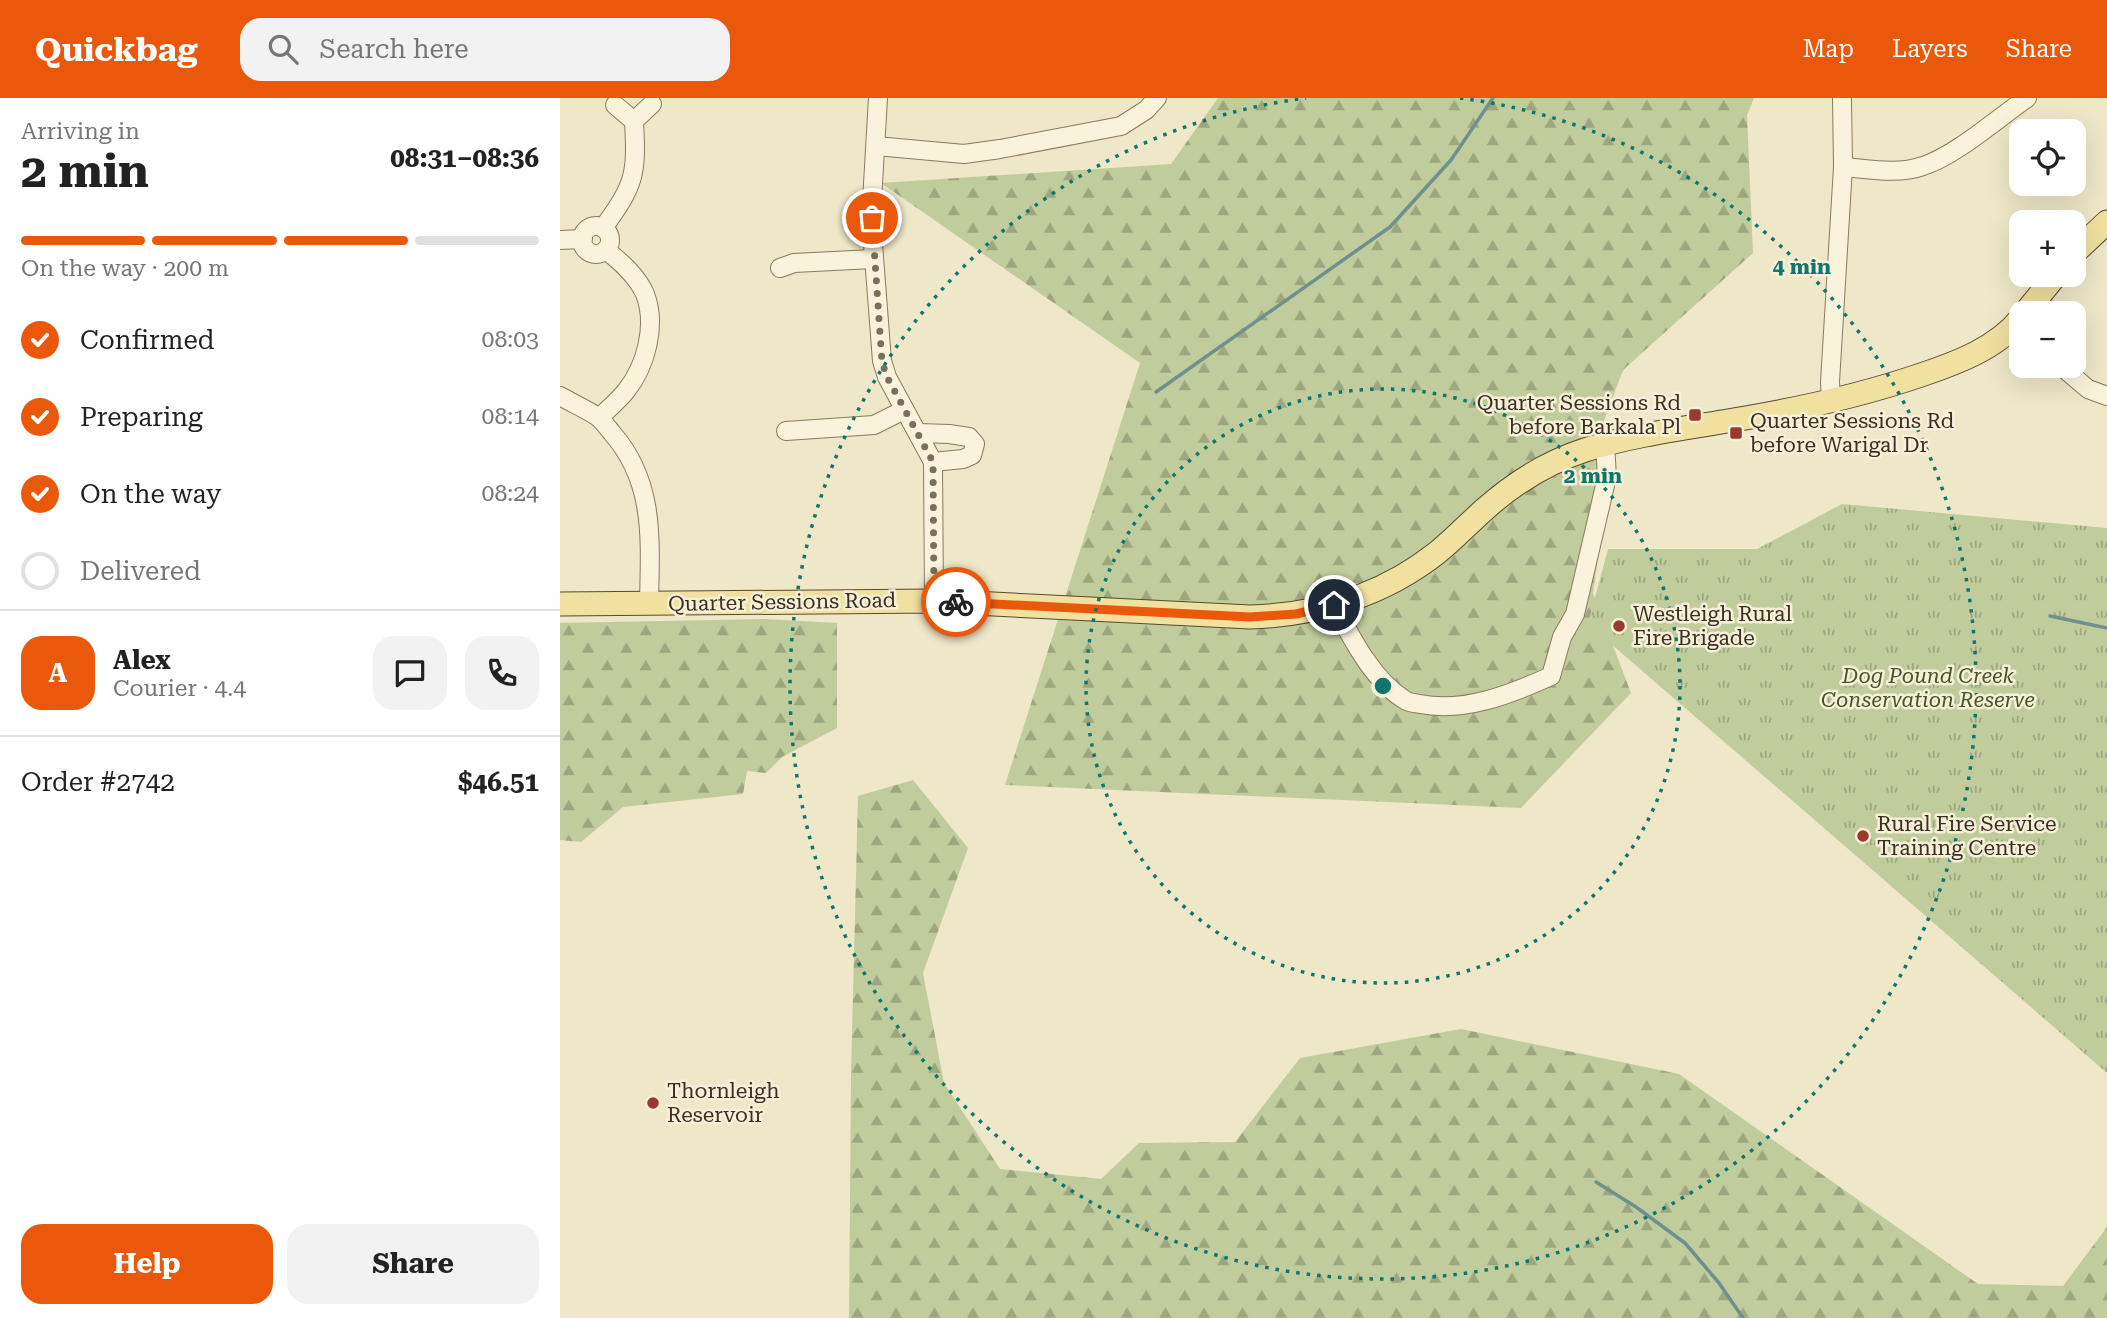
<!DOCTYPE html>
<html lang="en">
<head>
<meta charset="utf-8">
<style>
  :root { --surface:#fff; --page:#f2f2f2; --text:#222; --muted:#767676; --line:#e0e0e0; --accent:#ea580c }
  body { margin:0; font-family:"Roboto Serif",serif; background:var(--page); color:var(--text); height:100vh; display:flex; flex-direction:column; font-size:26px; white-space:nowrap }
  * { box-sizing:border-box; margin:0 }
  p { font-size:23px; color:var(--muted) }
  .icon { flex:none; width:38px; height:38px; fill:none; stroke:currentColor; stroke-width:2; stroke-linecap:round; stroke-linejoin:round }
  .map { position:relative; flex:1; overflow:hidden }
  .side { display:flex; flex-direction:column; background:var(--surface); width:560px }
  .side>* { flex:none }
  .controls { position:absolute; left:1449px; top:21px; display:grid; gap:14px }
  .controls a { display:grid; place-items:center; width:77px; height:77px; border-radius:14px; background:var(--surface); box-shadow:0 7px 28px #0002; font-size:35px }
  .pin { position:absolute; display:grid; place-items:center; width:60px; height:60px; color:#fff; margin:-30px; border:4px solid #fff; border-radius:50%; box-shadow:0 2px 7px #0007 }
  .courier { position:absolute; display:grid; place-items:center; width:70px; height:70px; margin:-35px; border:5px solid #ea580c; border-radius:50%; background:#fff; color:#222; box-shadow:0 2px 9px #0007 }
  .overview em { font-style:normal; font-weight:700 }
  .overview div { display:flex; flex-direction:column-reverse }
  .overview { display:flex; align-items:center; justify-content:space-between; height:119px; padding:0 21px }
  h1 { font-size:46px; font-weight:700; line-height:52px }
  .bar { display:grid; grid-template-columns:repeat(4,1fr); gap:10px 7px; align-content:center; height:84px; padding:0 21px }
  .bar i { height:9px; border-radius:5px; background:var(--line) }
  .bar .current { background:var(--accent) }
  .bar p { grid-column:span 4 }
  .line { display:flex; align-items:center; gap:18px; padding:0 21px; border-top:2px solid var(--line) }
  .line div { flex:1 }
  .round { display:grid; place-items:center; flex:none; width:74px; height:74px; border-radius:21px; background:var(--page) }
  ol { padding:0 21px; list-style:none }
  li { display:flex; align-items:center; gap:21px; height:77px }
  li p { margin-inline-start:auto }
  li .icon { padding:7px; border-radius:50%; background:var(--accent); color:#fff; stroke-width:4 }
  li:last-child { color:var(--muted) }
  li i { width:38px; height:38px; border:4px solid var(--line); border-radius:50% }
  .button { display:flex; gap:14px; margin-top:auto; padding:14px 21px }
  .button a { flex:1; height:80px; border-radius:21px; background:var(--accent); color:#fff; font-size:28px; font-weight:700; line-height:80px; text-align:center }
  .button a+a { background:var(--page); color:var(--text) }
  header { display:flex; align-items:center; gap:42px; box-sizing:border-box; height:98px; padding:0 35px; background:var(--accent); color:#fff }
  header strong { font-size:33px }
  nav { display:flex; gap:38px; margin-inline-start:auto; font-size:24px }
  .search { width:490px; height:63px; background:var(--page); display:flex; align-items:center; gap:18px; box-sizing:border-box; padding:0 24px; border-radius:21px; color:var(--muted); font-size:26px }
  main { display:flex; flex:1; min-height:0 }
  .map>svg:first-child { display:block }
  .forest { fill:url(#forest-firs) }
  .park { fill:url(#park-tufts) }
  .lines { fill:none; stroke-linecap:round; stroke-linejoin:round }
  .stream { stroke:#6f918c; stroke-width:3.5 }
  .minor-casing { stroke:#8a7a5d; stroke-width:20 }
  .major-casing { stroke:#584831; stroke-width:25 }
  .minor { stroke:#f9f3db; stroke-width:18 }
  .major { stroke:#f0e1a1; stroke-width:23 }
  .done { stroke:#79705b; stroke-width:7; stroke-dasharray:0 12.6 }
  .route { stroke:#ea580c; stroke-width:9 }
  .ring { fill:none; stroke:#0f766e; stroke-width:3.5; stroke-dasharray:3.5 7 }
  .poi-dot { fill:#983a2e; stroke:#f5f0d7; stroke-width:2.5 }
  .labels { text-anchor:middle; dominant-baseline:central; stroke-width:5; stroke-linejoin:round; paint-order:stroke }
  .poi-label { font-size:21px; fill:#3a3020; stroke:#f5f0d7; text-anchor:start }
  .street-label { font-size:21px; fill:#3a3020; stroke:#f5f0d7 }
  .park-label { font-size:21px; font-style:italic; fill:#455627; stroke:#f5f0d7 }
  .centre { fill:#0f766e; stroke:#f5f0d7; stroke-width:3.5 }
  .ring-label { font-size:21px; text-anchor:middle; font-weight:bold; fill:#0f766e; stroke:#f5f0d7; stroke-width:5; stroke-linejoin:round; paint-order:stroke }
</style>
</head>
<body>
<header>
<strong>Quickbag</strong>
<div class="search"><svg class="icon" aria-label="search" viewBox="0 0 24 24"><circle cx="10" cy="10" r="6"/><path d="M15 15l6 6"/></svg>Search here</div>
<nav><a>Map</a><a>Layers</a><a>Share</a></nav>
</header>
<main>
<section class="side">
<div class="overview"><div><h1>2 min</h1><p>Arriving in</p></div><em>08:31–08:36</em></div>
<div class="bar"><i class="current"></i><i class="current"></i><i class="current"></i><i></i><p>On the way · 200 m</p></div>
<ol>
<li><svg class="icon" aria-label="check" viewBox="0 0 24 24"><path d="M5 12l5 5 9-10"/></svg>Confirmed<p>08:03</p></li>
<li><svg class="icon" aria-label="check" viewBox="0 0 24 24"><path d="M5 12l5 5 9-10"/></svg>Preparing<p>08:14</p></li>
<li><svg class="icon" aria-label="check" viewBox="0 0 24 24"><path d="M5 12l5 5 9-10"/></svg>On the way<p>08:24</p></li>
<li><i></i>Delivered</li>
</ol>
<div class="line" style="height:126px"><b class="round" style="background:var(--accent);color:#fff">A</b><div><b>Alex</b><p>Courier · 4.4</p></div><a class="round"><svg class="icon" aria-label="chat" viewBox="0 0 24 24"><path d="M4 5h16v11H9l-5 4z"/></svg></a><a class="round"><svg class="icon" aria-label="phone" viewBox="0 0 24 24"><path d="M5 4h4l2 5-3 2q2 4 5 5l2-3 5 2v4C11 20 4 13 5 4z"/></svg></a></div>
<div class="line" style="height:91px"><div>Order #2742</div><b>$46.51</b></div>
<div class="button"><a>Help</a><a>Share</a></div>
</section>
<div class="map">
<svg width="1547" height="1220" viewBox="0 0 1547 1220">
  <defs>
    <pattern id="forest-firs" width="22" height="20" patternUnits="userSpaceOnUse" patternTransform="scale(1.75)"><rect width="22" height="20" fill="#c1cc9c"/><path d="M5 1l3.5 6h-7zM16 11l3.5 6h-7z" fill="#9ea67f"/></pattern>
    <pattern id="park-tufts" width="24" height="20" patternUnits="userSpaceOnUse" patternTransform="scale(1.75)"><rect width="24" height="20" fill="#c1cc9c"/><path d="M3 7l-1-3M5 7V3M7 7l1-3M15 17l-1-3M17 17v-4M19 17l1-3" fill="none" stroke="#9ea67f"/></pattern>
  </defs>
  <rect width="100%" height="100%" fill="#eee7c8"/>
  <g class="forest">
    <polygon points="658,0 1194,0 1187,17 1193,155 1063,272 1043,325 1045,339 1053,353 1033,495 1071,595 961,710 445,687 580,265 321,85 611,66"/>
    <polygon points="204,521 277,525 277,630 222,659 206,675 187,673 183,696 63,709 21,744 0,742 0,525"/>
    <polygon points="353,682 408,750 363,875 384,985 440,1071 541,1081 579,1045 675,1044 740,960 901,931 1119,976 1418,1186 1503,1188 1547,1129 1547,1220 289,1220 291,977 298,698"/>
  </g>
  <polygon class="park" points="1282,406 1547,430 1547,975 1028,526 1048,451 1197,451"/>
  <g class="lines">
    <g class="stream">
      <polyline points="596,294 830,129 891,62 933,0"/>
      <polyline points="1490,518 1547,530"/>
      <polyline points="1036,1084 1076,1109 1125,1145 1159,1185 1183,1220"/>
    </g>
    <g class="minor-casing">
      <g id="minor">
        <polyline points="318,0 311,120 322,263 327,279 373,364 374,503"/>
        <polyline points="55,7 74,23"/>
        <polyline points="316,48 404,56 440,51 561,28 586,12 597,0"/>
        <path d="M1283,69C1309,71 1338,77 1363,68C1395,58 1438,20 1467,0"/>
        <circle cx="36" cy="142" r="14"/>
        <path d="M43,130C75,86 77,77 74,23L92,6"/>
        <polyline points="0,142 23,141"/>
        <polyline points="220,170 234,165 313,161"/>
        <polyline points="1501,268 1528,291 1547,298"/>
        <path d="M0,298C12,305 26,311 38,319C43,323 48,330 52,335C96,385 90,444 89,506"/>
        <polyline points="1271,304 1270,284 1283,69 1282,0"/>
        <path d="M39,320C48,311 58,303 66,293C86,268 97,227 85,196C77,178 61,164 46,152"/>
        <polyline points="226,333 314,327 344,312"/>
        <polyline points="359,335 389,336 409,339 415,346 412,357 403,361 373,364"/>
        <path d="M774,507C791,539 813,583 845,602C849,605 855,605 860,606C904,615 951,596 991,578L1002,539L1015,516L1047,379L1045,346"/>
      </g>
    </g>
    <g class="major-casing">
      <g id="major">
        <polyline points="1514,155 1547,124"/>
        <polyline points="1465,215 1496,177"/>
        <path d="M0,506L374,503L690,519C758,517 824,497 878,454C894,441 909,425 925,411C953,386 988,364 1025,352C1079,335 1136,329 1191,319C1249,309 1305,296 1361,277C1397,265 1437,250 1461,220"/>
      </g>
    </g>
    <use href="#minor" class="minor"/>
    <use href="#major" class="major"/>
  </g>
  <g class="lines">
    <polyline class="done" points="312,120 322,264 327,279 373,364 374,503 396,504"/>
    <polyline class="route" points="396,504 690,519 736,516 774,507"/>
  </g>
  <g class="ring">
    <circle cx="823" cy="588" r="297"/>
    <path d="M900 0A593 593 0 1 1 746 0"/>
  </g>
  <g class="poi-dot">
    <rect x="1128" y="310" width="14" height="14" rx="3.5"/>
    <rect x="1169" y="328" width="14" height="14" rx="3.5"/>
    <circle cx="1059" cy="528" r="7"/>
    <circle cx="1303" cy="738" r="7"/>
    <circle cx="93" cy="1005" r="7"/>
  </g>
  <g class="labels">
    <g class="poi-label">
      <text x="1121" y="305" text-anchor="end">Quarter Sessions Rd<tspan x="1121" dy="24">before Barkala Pl</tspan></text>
      <text x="1190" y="323">Quarter Sessions Rd<tspan x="1190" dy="24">before Warigal Dr</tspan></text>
      <text x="1073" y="516">Westleigh Rural<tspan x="1073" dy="24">Fire Brigade</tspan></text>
      <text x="1317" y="726">Rural Fire Service<tspan x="1317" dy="24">Training Centre</tspan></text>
      <text x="107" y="993">Thornleigh<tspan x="107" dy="24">Reservoir</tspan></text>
    </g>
    <g class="street-label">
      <text transform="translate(222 504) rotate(-1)">Quarter Sessions Road</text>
    </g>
    <g class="park-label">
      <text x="1368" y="578">Dog Pound Creek<tspan x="1368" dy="24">Conservation Reserve</tspan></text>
    </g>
  </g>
  <circle cx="823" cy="588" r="10" class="centre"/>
  <g class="ring-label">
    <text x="1242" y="176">4 min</text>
    <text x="1033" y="385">2 min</text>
  </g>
</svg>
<div class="controls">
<a><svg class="icon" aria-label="locate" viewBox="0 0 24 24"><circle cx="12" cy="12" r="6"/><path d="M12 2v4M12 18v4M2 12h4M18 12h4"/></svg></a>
<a>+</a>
<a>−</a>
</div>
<div class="pin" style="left:312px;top:120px;background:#ea580c"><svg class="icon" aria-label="bag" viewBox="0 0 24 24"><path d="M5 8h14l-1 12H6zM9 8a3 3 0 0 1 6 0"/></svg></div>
<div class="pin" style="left:774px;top:507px;background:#1f2937"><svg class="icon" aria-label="home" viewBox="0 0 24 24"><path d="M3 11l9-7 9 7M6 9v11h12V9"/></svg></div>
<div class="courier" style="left:396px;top:504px"><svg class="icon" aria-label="bike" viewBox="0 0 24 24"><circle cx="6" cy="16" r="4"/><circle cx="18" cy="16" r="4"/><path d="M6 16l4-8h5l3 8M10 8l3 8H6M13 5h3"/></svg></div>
</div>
</main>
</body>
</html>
